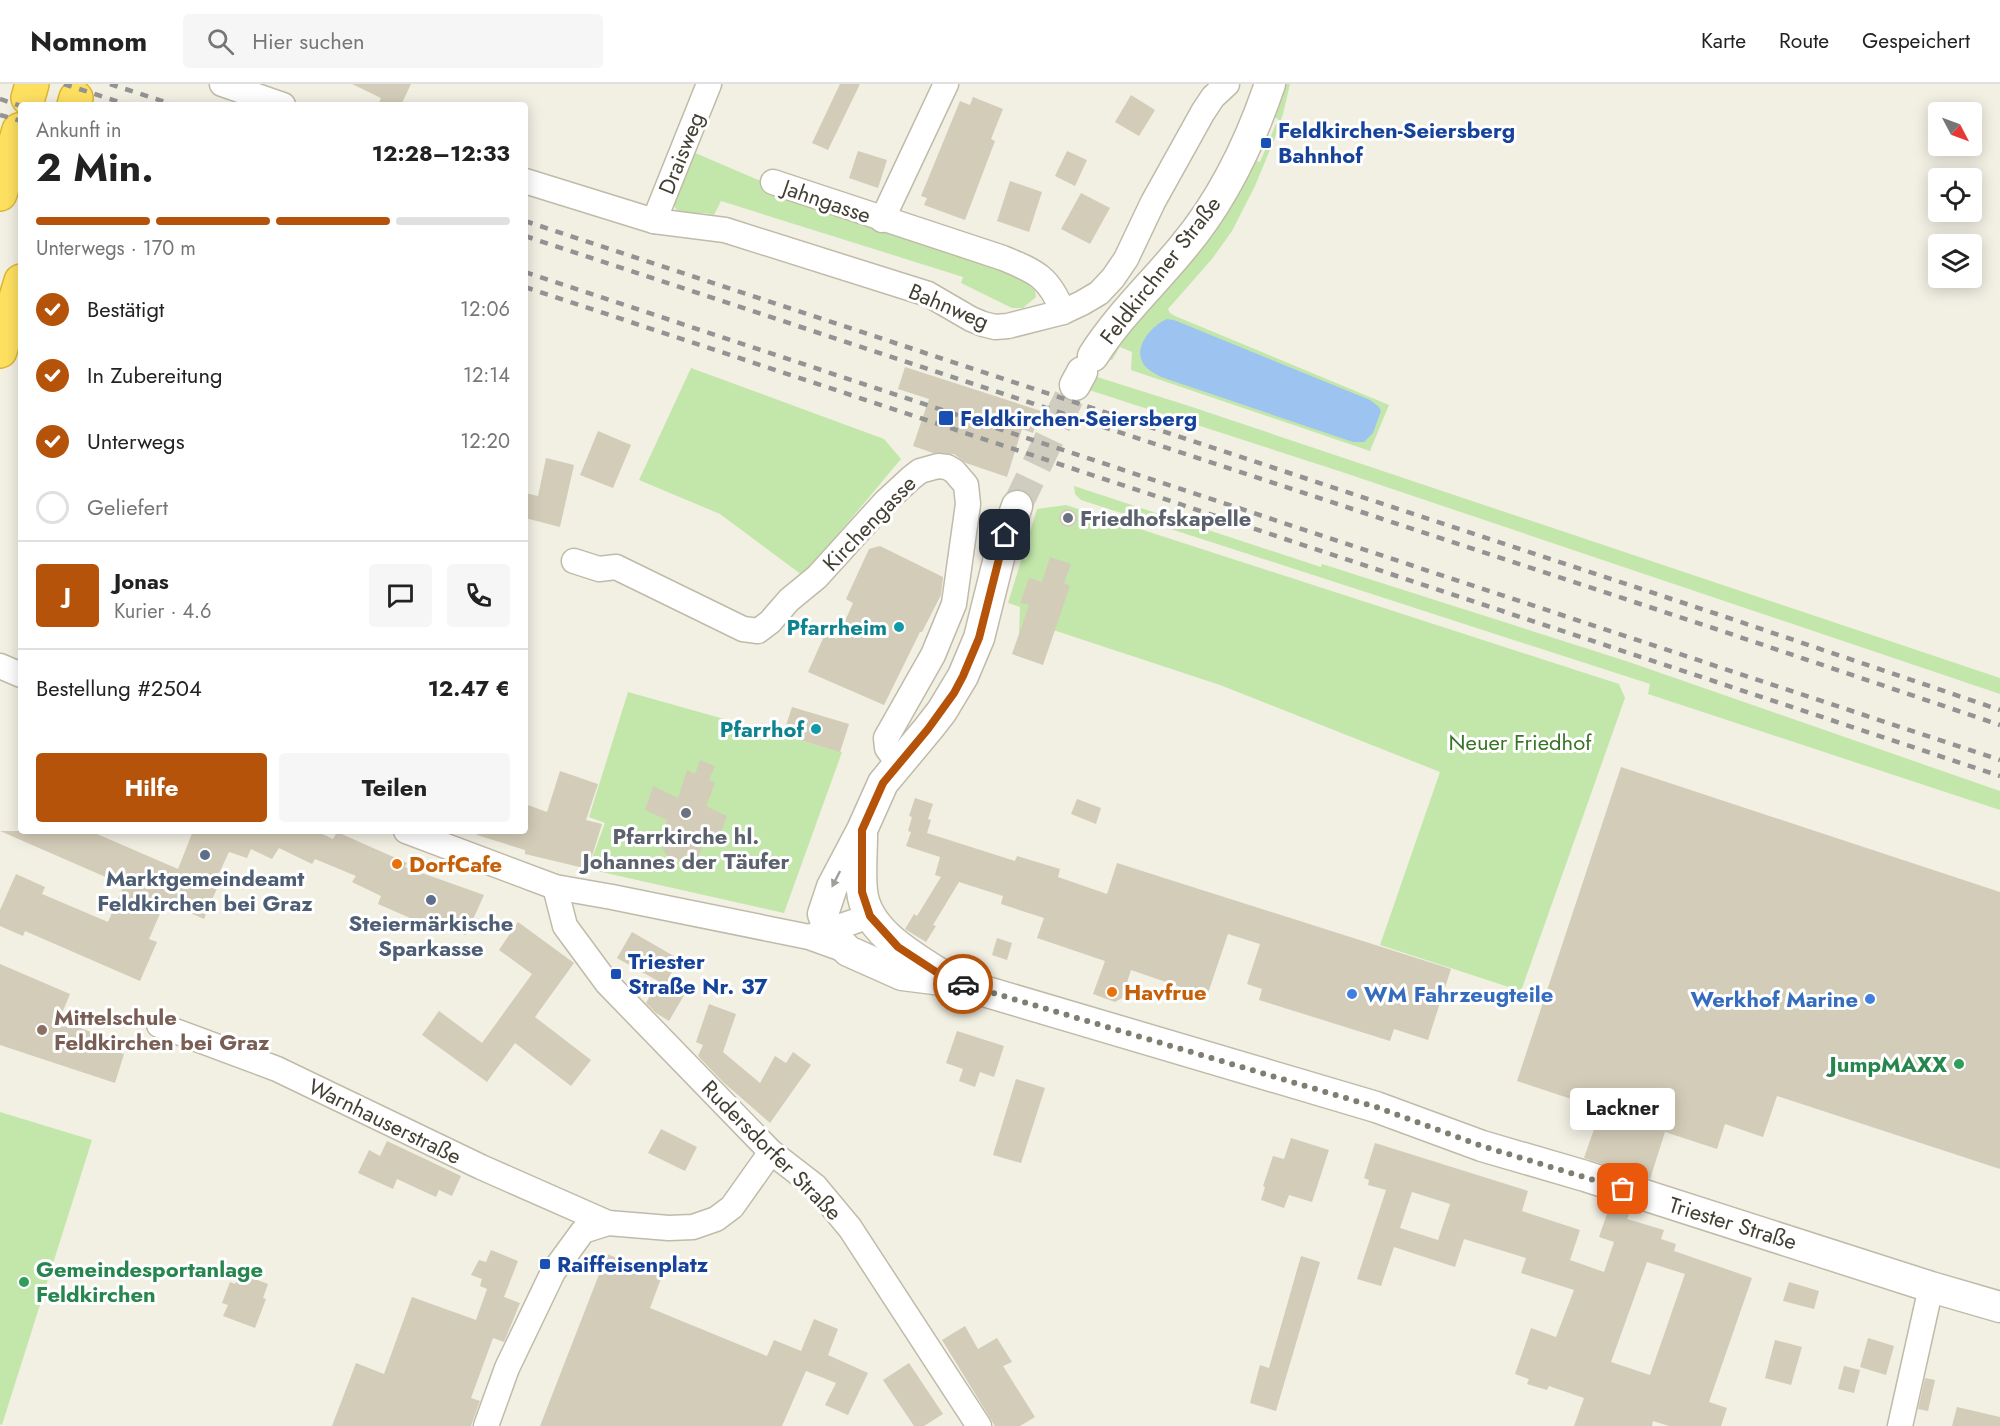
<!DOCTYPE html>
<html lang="de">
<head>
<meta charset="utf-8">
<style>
  :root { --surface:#fff; --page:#f6f6f6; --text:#222; --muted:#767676; --line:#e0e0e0; --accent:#b45309 }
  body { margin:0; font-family:Jost,sans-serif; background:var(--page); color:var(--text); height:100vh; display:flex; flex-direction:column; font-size:22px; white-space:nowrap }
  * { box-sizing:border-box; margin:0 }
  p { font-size:20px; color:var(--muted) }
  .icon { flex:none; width:33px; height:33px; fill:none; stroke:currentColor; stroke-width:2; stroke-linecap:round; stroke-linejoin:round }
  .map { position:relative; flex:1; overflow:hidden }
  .drawer { position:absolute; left:18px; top:18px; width:510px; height:732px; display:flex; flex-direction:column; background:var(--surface); border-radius:6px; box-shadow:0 3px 15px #0003 }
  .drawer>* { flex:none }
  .needle { width:39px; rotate:131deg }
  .controls { position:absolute; left:1928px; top:18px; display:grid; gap:12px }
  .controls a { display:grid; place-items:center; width:54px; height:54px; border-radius:6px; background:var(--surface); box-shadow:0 3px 15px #0003; font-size:30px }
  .pin { position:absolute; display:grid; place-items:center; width:51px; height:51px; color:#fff; margin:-26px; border-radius:12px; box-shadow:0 3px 9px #0006 }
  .courier { position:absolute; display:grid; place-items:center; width:60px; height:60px; margin:-30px; border:4px solid #b45309; border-radius:50%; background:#fff; color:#222; box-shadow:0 2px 8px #0007 }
  .bubble { position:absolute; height:42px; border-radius:6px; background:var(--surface); box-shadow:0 3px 15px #0003; font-size:20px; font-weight:700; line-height:42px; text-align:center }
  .summary em { font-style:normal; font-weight:700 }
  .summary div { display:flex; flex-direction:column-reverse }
  .summary { display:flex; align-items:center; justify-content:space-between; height:102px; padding:0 18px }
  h1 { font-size:39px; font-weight:700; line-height:45px }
  .bar { display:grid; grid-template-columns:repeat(4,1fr); gap:9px 6px; align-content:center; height:72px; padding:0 18px }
  .bar i { height:8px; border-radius:4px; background:var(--line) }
  .bar .active { background:var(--accent) }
  .bar p { grid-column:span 4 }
  .line { display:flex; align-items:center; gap:15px; padding:0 18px; border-top:2px solid var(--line) }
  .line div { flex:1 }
  .round { display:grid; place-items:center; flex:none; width:63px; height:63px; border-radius:6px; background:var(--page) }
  ol { padding:0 18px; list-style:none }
  li { display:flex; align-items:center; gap:18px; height:66px }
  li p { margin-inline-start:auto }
  li .icon { padding:6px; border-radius:50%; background:var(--accent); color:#fff; stroke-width:4 }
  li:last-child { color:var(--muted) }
  li i { width:33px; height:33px; border:3px solid var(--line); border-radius:50% }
  .action { display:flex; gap:12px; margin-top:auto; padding:12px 18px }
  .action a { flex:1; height:69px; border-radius:6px; background:var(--accent); color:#fff; font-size:24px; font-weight:700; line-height:69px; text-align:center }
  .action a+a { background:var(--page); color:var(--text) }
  header { display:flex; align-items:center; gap:36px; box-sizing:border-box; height:84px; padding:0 30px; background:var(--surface); border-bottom:2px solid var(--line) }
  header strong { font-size:28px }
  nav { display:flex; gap:33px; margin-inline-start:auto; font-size:21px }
  .search { width:420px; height:54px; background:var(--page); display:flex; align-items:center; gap:15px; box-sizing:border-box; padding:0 21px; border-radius:6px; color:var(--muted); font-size:22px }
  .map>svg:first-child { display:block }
  .green { fill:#c3e7ab }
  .water { fill:#9dc3f0 }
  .building { fill:#d3ccb8; fill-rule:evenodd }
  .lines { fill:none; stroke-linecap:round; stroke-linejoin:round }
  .tertiary-tunnel { stroke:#cfccc0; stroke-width:30; stroke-dasharray:30 15; stroke-linecap:butt }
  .minor-casing { stroke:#c0bba8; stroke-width:27 }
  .tertiary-casing { stroke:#c0bba8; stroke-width:33 }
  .motorway-casing { stroke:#ddb631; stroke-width:36 }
  .minor { stroke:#fff; stroke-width:24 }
  .tertiary { stroke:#fff; stroke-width:30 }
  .motorway { stroke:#fee061; stroke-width:33 }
  .rail { stroke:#939393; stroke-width:4.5; stroke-dasharray:8 8; stroke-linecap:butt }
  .oneway { fill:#a19f99 }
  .done { stroke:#807d71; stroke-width:6; stroke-dasharray:0 10.8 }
  .route { stroke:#b45309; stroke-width:8 }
  .transit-dot { fill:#1a4fb4; stroke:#fff; stroke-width:2 }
  .worship-dot { fill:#6b7280; stroke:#fff; stroke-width:2 }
  .culture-dot { fill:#0f9aa8; stroke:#fff; stroke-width:2 }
  .service-dot { fill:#5c6f8a; stroke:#fff; stroke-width:2 }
  .food-dot { fill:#e8710a; stroke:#fff; stroke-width:2 }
  .shop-dot { fill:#3f7fe0; stroke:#fff; stroke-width:2 }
  .education-dot { fill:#8d6e63; stroke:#fff; stroke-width:2 }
  .leisure-dot { fill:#2e9e5b; stroke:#fff; stroke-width:2 }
  .labels { text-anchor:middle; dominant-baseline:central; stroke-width:6; stroke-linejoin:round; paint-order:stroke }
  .transit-label { font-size:22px; font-weight:bold; fill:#164399; stroke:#fff; text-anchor:start }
  .street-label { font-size:22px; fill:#433f33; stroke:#fff }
  .worship-label { font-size:22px; font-weight:bold; fill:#5b616d; stroke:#fff; text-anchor:start }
  .culture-label { font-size:22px; font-weight:bold; fill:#0d838f; stroke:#fff; text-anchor:end }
  .park-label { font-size:22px; fill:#397427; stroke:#fff }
  .food-label { font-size:22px; font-weight:bold; fill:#c56008; stroke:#fff; text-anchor:start }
  .service-label { font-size:22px; font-weight:bold; fill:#4e5e75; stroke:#fff }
  .shop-label { font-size:22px; font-weight:bold; fill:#366cbe; stroke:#fff; text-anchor:start }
  .education-label { font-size:22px; font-weight:bold; fill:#785e54; stroke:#fff; text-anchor:start }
  .leisure-label { font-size:22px; font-weight:bold; fill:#27864d; stroke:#fff; text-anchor:end }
</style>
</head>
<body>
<header>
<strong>Nomnom</strong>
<div class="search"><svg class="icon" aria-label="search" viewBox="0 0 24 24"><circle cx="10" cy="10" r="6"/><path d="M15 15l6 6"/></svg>Hier suchen</div>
<nav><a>Karte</a><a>Route</a><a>Gespeichert</a></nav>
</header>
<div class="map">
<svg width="2000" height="1342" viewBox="0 0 2000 1342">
  <rect width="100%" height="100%" fill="#f2efe3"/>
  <g class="green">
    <polygon points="1282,0 1290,0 1283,30 1274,56 1255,102 1232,147 1212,175 1168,225 1170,229 1175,232 1389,321 1370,367 1131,286 1132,268 1120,263 1112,276 1104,276 1252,75 1260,78 1278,35 1270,31"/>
    <polygon points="693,68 756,95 878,141 1017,187 1035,205 1036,213 1023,224 1012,224 961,199 963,193 721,117 714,131 705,129 679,130 673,120"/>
    <polygon points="691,284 884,355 901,375 808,486 802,491 720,430 639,396"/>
    <polygon points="1094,292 1189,322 2000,594 2000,610 1342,388 1086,305"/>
    <polygon points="1074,402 1321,483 1322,480 1629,578 2000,707 2000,726 1648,610 1650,600 1081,416 1075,410"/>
    <polygon points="1066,421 1619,600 1625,614 1521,907 1380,861 1440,688 1220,601 1035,540 1030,553 1019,549 1020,523 1008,519 1037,425"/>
    <polygon points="628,608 842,668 784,829 588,785 605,739 589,733"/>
    <polygon points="0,1028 92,1056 2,1341 0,1340"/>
  </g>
  <path class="water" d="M1167,235L1174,236L1370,316L1379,323L1381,327L1373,349L1364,358H1353L1161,293C1154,289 1145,285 1142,277C1134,261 1154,240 1167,235Z"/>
  <g class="building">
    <polygon points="352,0 411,0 401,21 378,21 381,14"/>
    <polygon points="840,0 860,0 828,66 812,59"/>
    <polygon points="1131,11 1155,26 1139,52 1115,38"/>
    <polygon points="973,13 1003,25 991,55 995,57 965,136 924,121 927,114 921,112 960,17 970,21"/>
    <polygon points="858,67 887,76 878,104 849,94"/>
    <polygon points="1067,67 1087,76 1075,102 1055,92"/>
    <polygon points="1010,97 1042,108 1029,148 997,137"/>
    <polygon points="1081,109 1110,124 1090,160 1061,145"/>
    <polygon points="905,283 1041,327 1033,349 1022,345 1007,393 966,379 954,370 933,369 913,362 929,315 898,305"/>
    <polygon points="598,347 631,361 613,404 580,391"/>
    <polygon points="546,374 574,381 560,443 525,434 525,409 538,412"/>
    <circle cx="1068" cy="434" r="9"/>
    <polygon points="880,462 943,493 941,511 922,548 920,548 884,621 808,588 825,550 837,555 853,519 846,515 869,465"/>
    <polygon points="1050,473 1071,480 1064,499 1070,502 1043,581 1012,570 1029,521 1020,519 1029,494 1042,498"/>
    <polygon points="792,623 849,640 840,668 783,651"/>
    <polygon points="700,676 715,682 709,696 715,699 706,722 727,732 716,761 704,757 698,774 687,769 681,777 666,771 660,758 667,736 645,726 653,702 678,714 687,686 695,690"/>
    <polygon points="1621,683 2000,808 2000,1085 1777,1012 1763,1053 1725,1040 1717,1065 1665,1048 1650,1095 1584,1074 1601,1025 1517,997"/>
    <polygon points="560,687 598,700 586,736 602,740 588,785 525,770 525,766 477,751 478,747 525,747 525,720 547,728"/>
    <polygon points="915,714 933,720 928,735 931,736 927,749 1015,777 1017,772 1060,785 1058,793 1107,810 1117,779 1451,885 1428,956 1394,945 1390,957 1259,916 1262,905 1247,900 1260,860 1228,850 1207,912 1131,886 1122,914 1115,918 1093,910 1105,877 1037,854 1044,834 1001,820 1003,812 959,798 933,841 936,842 926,858 905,845 914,830 917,832 941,793 935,791 940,773 906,762 911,748 908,747 912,733 909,732"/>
    <polygon points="1077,715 1101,724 1096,740 1071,730"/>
    <polygon points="0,747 90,747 178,785 193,747 316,747 333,755 337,748 407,779 405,783 484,811 466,851 417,837 378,820 381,812 352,798 356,792 315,775 312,780 279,764 272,775 251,765 247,774 229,768 214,800 218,802 204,835 165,818 149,855 157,858 140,897 25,847 23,852 0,842 0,826 16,790 45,803 42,810 108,838 124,801"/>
    <polygon points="518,838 574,879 535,933 591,976 571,1002 515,959 487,998 422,951 439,927 482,959 532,890 499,866"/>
    <polygon points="632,848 679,875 668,895 687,906 669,937 656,929 646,919 658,897 617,874"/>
    <polygon points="997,854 1012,859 1007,876 992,871"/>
    <polygon points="0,880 70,910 59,936 110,955 106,964 124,970 115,999 0,961"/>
    <polygon points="709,920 736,930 723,968 760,999 775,972 786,979 793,968 811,981 770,1039 723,998 698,972 703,961 696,958"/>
    <polygon points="957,947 1004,962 994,993 980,988 975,1003 959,997 963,985 946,979"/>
    <polygon points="1016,995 1045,1004 1021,1079 993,1071"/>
    <polygon points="661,1045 697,1063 685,1087 648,1069"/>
    <polygon points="1291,1054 1329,1066 1312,1118 1289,1111 1284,1124 1261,1116 1265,1103 1263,1102 1273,1072 1284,1075"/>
    <polygon points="387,1057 461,1092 452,1112 439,1106 436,1113 397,1095 393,1105 358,1089 369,1066 380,1072"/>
    <path d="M1375,1059L1528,1107L1522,1127L1580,1146L1570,1176L1604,1188L1614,1158L1599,1153L1609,1124L1629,1131L1627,1135L1664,1146L1661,1155L1676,1160L1674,1167L1752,1194L1709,1318L1727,1324L1721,1342H1669L1653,1337L1652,1342H1574L1584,1314L1549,1302L1547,1306L1527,1300L1529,1295L1515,1290L1531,1244L1556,1253L1574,1206L1521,1189L1526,1174L1464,1155L1455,1183L1394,1163L1381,1202L1357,1195L1386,1106L1368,1101L1369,1096L1364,1094ZM1412,1108L1450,1120L1438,1156L1400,1144ZM1647,1178L1685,1190L1650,1291L1611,1278Z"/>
    <polygon points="491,1166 518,1177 504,1213 520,1219 504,1258 493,1254 471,1314 480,1317 471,1342 332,1342 356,1279 384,1290 412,1213 476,1236 487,1205 480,1202 482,1195 471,1191 479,1176 486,1178"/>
    <polygon points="607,1170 662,1192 650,1224 767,1272 774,1256 801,1267 814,1235 838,1245 828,1271 868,1289 848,1331 825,1321 836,1299 806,1287 782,1342 540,1342"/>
    <polygon points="1301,1172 1320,1178 1276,1327 1250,1319 1260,1281 1269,1284"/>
    <polygon points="239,1189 268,1200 263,1214 266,1215 255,1244 223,1232 228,1221 222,1219 230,1198 235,1200"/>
    <polygon points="1789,1198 1819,1207 1814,1225 1783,1217"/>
    <polygon points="965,1242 978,1265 997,1254 1012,1278 1003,1282 1035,1333 1020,1342 995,1342 942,1256"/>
    <polygon points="1868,1254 1894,1262 1886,1291 1860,1283"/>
    <polygon points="1775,1256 1802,1263 1791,1301 1765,1294"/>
    <polygon points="909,1279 943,1330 924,1342 914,1342 883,1296"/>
    <polygon points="1844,1282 1860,1286 1854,1309 1838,1305"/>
    <polygon points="1925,1294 1935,1296 1928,1327 1918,1325"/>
    <polygon points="1957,1323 2000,1333 2000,1342 1952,1342"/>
  </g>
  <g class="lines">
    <polyline class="tertiary-tunnel" points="1017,422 1075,301"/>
    <g class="minor-casing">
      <g id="minor">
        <polyline points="222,0 283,21"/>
        <polyline points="525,97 654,137 725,146 928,210 971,235 983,240 995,243 1008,242 1063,228 1082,219 1099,209 1113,194 1126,175 1153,118 1203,28 1213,13 1227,0"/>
        <path d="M773,98L1003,174C1037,188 1049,193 1063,228"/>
        <polyline points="882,136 946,0"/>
        <polyline points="654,137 709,0"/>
        <polyline points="574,477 599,485 616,483 743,545 758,547 770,538 789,516 817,493 885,418 911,394 920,387 938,382 947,383 954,387 966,401 968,420 954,520 933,571 886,654 887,664 898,679"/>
        <polyline points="0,582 21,591"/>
        <polyline points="406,747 555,803 612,813 809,853 848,867"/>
        <polyline points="555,803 565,842 607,899 771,1068 815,1102 850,1144 979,1342"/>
        <polyline points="812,852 870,832"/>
        <polyline points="159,941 277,985 481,1083 608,1139 669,1144 693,1143 716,1135 732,1123 771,1068"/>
        <polyline points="486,1342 507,1284 553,1188 583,1147 608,1139"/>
        <polyline points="1900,1342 1931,1203"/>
      </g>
    </g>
    <g class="tertiary-casing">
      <g id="tertiary">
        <path d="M1093,272C1119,231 1154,199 1184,162C1224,114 1250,59 1270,0"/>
        <polyline points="1075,301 1082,288"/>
        <polyline points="1017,422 1000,470 979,554 963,592 942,627 928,645 883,699 862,746 832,803 823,830 829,847 848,867 902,891 950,897 1376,1023 1482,1062 1585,1092 1931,1203 2000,1223"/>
        <path d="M862,751C862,769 860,789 862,807C866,848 914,873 945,893"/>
      </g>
    </g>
    <g class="motorway-casing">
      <g id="motorway">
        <polyline points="28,14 32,0"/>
        <polyline points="74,21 76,14"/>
        <polyline points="0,110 19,46"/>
        <polyline points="0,267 21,197"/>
      </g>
    </g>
    <use href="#minor" class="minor"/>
    <use href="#tertiary" class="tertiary"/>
    <use href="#motorway" class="motorway"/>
    <g class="rail">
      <polyline points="64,0 128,21"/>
      <polyline points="110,0 174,21"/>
      <polyline points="0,15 21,22"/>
      <polyline points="0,31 21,37"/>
      <polyline points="525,137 1717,530 2000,626"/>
      <polyline points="525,152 1713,544 2000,641"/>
      <polyline points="525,188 2000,676"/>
      <polyline points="525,203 2000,692"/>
    </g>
  </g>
  <defs><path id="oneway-solid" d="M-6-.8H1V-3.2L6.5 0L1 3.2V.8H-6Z" transform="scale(1.5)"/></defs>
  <use class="oneway" href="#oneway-solid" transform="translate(836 795) rotate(117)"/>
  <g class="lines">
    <polyline class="done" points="963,900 1376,1023 1482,1062 1623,1105"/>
    <polyline class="route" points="963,900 950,897 898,863 870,832 862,808 862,746 883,699 928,645 954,609 963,592 979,554 1005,451"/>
  </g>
  <g class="transit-dot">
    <rect x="1260" y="53" width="12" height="12" rx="3"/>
    <rect x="938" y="326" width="16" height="16" rx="3"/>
    <rect x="610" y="884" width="12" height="12" rx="3"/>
    <rect x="539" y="1174" width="12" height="12" rx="3"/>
  </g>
  <g class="worship-dot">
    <circle cx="1068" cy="434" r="6"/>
    <circle cx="686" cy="729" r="6"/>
  </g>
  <g class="culture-dot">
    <circle cx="899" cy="543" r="6"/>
    <circle cx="816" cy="645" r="6"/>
  </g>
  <g class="service-dot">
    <circle cx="205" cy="771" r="6"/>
    <circle cx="431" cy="816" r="6"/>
  </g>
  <g class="food-dot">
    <circle cx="397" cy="780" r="6"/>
    <circle cx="1112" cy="908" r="6"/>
  </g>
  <g class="shop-dot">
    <circle cx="1352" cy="910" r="6"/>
    <circle cx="1870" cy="915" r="6"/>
  </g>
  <circle class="education-dot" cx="42" cy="946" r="6"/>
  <g class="leisure-dot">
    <circle cx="1959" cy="980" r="6"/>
    <circle cx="24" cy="1198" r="6"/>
  </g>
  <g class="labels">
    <g class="transit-label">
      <text x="1278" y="46">Feldkirchen-Seiersberg<tspan x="1278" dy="25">Bahnhof</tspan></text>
      <text x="960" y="334">Feldkirchen-Seiersberg</text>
      <text x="628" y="877">Triester<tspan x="628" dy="25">Straße Nr. 37</tspan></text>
      <text x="557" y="1180">Raiffeisenplatz</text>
    </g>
    <g class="street-label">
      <text transform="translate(681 69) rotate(-68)">Draisweg</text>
      <text transform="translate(827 117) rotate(19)">Jahngasse</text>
      <text transform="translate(1160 186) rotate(-52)">Feldkirchner Straße</text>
      <text transform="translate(949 222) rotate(23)">Bahnweg</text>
      <text transform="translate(869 439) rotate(-46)">Kirchengasse</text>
      <text transform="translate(385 1037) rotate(26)">Warnhauserstraße</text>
      <text transform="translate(772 1066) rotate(45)">Rudersdorfer Straße</text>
      <text transform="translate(1733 1139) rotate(17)">Triester Straße</text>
    </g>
    <g class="worship-label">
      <text x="1080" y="434">Friedhofskapelle</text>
      <text x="686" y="752" text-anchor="middle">Pfarrkirche hl.<tspan x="686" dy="25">Johannes der Täufer</tspan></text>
    </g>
    <g class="culture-label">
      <text x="887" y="543">Pfarrheim</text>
      <text x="804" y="645">Pfarrhof</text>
    </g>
    <g class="park-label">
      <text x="1520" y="658">Neuer Friedhof</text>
    </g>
    <g class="food-label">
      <text x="409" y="780">DorfCafe</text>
      <text x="1124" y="908">Havfrue</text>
    </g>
    <g class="service-label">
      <text x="205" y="794">Marktgemeindeamt<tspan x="205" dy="25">Feldkirchen bei Graz</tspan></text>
      <text x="431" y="839">Steiermärkische<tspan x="431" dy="25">Sparkasse</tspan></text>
    </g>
    <g class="shop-label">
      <text x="1364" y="910">WM Fahrzeugteile</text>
      <text x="1858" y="915" text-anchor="end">Werkhof Marine</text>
    </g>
    <g class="education-label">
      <text x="54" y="933">Mittelschule<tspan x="54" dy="25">Feldkirchen bei Graz</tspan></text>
    </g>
    <g class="leisure-label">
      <text x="1947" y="980">JumpMAXX</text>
      <text x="36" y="1185" text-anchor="start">Gemeindesportanlage<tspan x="36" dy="25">Feldkirchen</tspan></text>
    </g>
  </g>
</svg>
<div class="controls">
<a><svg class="needle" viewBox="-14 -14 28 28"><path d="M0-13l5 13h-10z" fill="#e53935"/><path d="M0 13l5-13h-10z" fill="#767676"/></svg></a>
<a><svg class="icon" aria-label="locate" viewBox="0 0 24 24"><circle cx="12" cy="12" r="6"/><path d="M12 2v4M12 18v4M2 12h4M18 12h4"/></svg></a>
<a><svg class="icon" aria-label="layers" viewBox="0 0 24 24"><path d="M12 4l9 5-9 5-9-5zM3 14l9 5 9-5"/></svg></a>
</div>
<div class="pin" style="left:1623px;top:1105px;background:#ea580c"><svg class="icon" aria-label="bag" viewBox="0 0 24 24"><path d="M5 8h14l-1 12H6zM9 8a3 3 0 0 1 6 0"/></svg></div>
<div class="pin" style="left:1005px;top:451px;background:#1f2937"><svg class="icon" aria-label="home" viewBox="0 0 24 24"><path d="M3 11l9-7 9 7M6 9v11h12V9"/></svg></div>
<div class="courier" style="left:963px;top:900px"><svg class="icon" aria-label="car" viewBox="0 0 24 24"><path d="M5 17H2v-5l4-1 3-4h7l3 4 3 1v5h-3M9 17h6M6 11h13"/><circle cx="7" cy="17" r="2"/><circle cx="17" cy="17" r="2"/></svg></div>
<div class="bubble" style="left:1570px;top:1004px;width:105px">Lackner</div>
<section class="drawer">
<div class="summary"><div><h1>2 Min.</h1><p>Ankunft in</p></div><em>12:28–12:33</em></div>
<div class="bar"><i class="active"></i><i class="active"></i><i class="active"></i><i></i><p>Unterwegs · 170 m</p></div>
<ol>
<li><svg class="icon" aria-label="check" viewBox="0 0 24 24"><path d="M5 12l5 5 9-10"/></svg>Bestätigt<p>12:06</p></li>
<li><svg class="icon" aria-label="check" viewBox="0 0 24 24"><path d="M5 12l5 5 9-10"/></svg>In Zubereitung<p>12:14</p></li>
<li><svg class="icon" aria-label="check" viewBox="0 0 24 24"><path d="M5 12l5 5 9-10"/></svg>Unterwegs<p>12:20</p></li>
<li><i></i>Geliefert</li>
</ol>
<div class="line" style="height:108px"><b class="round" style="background:var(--accent);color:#fff">J</b><div><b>Jonas</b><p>Kurier · 4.6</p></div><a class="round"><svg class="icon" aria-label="chat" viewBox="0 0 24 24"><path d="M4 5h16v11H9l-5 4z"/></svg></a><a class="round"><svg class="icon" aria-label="phone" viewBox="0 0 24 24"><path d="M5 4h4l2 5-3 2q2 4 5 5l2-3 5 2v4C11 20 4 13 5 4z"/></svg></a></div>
<div class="line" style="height:78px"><div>Bestellung #2504</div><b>12.47 €</b></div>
<div class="action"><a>Hilfe</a><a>Teilen</a></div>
</section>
</div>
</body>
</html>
